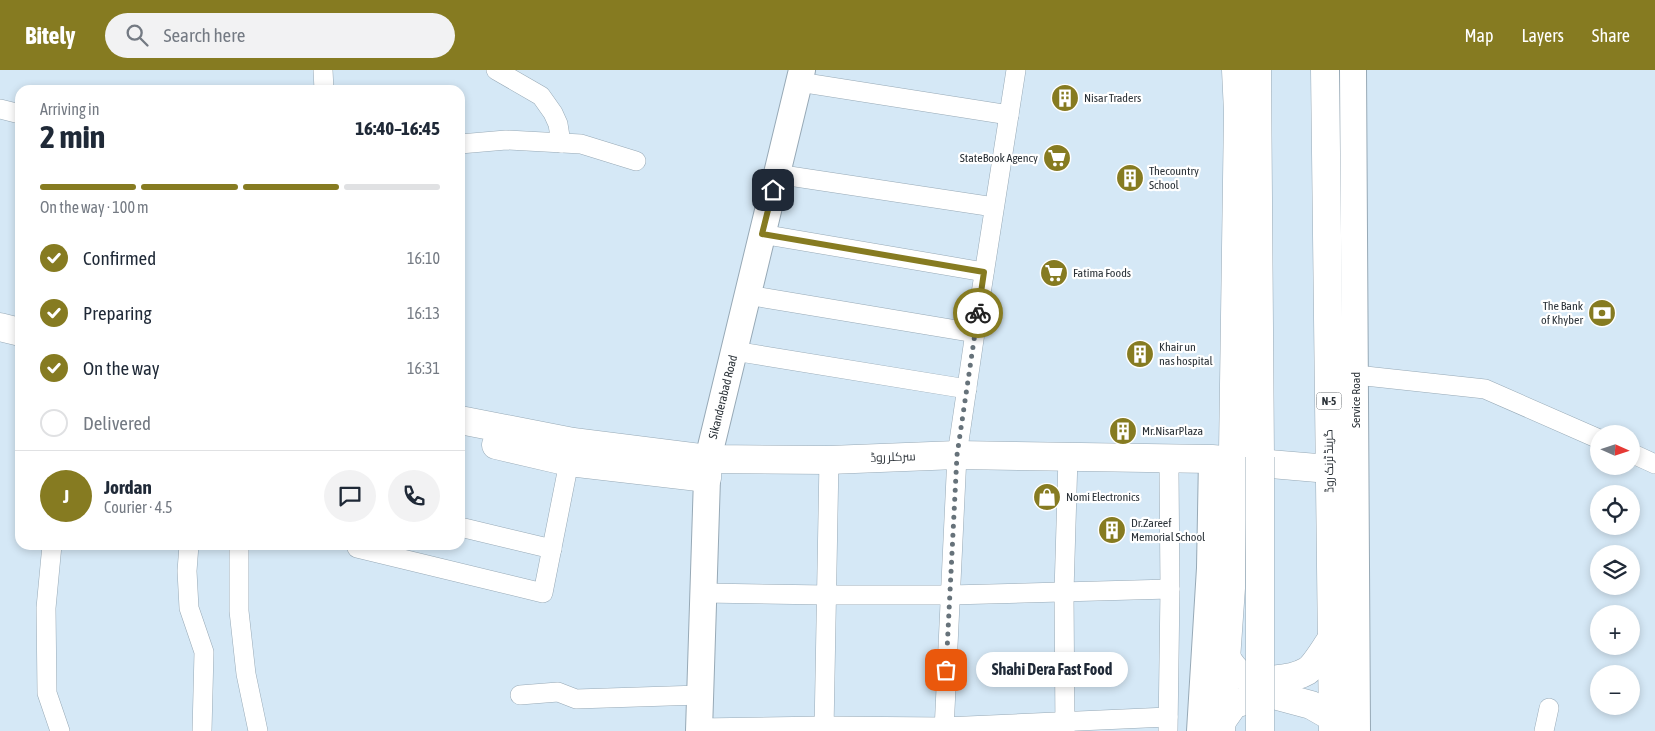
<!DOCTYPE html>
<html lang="en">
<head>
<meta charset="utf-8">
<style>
  :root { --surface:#fff; --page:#f2f2f3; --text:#1f2937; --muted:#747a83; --line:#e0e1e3; --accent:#867b21 }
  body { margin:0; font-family:"Asap Condensed",Cairo,sans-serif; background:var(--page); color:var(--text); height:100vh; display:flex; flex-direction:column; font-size:19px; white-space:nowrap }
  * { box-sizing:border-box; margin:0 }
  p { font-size:16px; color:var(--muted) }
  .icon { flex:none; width:28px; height:28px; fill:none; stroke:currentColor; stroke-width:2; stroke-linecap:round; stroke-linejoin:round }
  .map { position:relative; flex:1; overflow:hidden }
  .sheet { position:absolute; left:15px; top:15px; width:450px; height:465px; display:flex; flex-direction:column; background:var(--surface); border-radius:15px; box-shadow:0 2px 8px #0003 }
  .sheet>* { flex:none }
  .needle { width:32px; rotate:93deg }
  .controls { position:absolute; left:1590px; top:355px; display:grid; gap:10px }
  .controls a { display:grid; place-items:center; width:50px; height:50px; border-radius:50%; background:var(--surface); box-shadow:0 2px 8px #0003; font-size:25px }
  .pin { position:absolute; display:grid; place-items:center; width:42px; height:42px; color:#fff; margin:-21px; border-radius:10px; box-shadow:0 2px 8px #0006 }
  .courier { position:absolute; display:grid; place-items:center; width:50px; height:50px; margin:-25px; border:4px solid #867b21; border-radius:50%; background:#fff; color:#222; box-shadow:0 1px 6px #0007 }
  .bubble { position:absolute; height:35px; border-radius:18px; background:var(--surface); box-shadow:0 2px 8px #0003; font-size:16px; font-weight:700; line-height:35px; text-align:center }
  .head em { font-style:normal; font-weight:700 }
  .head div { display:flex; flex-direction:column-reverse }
  .head { display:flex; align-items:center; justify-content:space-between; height:85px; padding:0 25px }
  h1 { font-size:32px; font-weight:700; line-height:38px }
  .bar { display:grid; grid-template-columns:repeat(4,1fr); gap:8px 5px; align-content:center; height:60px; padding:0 25px }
  .bar i { height:6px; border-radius:4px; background:var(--line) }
  .bar .active { background:var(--accent) }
  .bar p { grid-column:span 4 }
  .line { display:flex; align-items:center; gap:12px; padding:0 25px; border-top:1px solid var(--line) }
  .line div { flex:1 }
  .round { display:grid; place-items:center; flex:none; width:52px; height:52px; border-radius:26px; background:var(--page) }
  ol { padding:0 25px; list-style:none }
  li { display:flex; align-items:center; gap:15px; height:55px }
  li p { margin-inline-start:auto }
  li .icon { padding:5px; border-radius:50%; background:var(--accent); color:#fff; stroke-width:4 }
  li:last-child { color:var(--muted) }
  li i { width:28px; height:28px; border:2px solid var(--line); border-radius:50% }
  header { display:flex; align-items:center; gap:30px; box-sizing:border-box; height:70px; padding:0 25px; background:var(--accent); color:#fff }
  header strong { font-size:24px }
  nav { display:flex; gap:28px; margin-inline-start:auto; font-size:18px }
  .search { width:350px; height:45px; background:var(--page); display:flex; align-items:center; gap:12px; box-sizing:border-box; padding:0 18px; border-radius:28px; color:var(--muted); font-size:19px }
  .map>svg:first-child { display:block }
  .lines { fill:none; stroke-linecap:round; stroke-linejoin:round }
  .street-casing { stroke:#97a9b6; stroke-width:20 }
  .secondary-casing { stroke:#97a9b6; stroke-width:28 }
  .primary-casing { stroke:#97a9b6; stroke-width:29 }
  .highway-casing { stroke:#97a9b6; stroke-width:29 }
  .street { stroke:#fff; stroke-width:19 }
  .secondary { stroke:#fff; stroke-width:26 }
  .primary { stroke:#fff; stroke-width:28 }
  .highway { stroke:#fff; stroke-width:28 }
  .highway-bridge-casing { stroke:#97a9b6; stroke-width:29; stroke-linecap:butt }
  .highway-bridge { stroke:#fff; stroke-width:28 }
  .done { stroke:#66727a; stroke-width:5; stroke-dasharray:0 9 }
  .route { stroke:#867b21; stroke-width:6 }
  .labels { text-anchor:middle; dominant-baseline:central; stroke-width:4.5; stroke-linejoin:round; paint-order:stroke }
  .shield { fill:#fff; stroke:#6b7074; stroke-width:1 }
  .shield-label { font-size:11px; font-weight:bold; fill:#2b3238 }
  .poi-label { font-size:12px; fill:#2b3238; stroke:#fff; text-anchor:start }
  .street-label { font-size:12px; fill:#2b3238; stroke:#fff }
</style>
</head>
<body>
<header>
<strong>Bitely</strong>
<div class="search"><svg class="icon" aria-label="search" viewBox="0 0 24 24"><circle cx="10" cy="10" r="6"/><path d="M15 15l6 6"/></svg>Search here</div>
<nav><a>Map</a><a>Layers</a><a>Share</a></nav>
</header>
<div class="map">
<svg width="1655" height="661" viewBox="0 0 1655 661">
  <rect width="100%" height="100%" fill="#d5e8f6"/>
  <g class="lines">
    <g class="street-casing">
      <g id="street">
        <polyline points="323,0 324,20"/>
        <polyline points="496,0 541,26 553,43 558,54 561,73"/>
        <polyline points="799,12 1009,45"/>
        <polyline points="0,39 20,44"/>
        <polyline points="460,74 506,70 581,74 636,91"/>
        <polyline points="776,104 994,137"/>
        <polyline points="762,164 984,202"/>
        <polyline points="747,225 975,263"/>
        <polyline points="734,281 967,319"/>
        <polyline points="1356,305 1485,319 1599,369"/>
        <polyline points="1631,383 1655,394"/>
        <polyline points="1166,389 1169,400 1170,519 1168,661"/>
        <polyline points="460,457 552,479"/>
        <polyline points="52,475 46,538 47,623 60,661"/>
        <polyline points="189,475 187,501 189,538 204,582 202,661"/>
        <polyline points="239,475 239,541 246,604 258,661"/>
        <polyline points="358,475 357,478 543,523 569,392"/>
        <polyline points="704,523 826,525 950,525 1170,519"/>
        <polyline points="520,625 558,622 576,629 700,625"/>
        <polyline points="699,658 824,656 944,657 1168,647"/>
        <polyline points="824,661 829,390"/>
        <polyline points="944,661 957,385 977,249 1016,0"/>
        <polyline points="1065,661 1064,522 1068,387"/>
        <polyline points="1544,661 1549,638"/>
      </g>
    </g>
    <g class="secondary-casing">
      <g id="secondary">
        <polyline points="1353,0 1357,661"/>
        <polyline points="708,389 802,0"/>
        <polyline points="699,661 707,408"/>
        <polyline points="1200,661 1210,498 1212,389"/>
      </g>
    </g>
    <g class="primary-casing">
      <g id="primary">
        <polyline points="0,257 20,262"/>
        <polyline points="460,350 573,372 708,389 829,390 957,385 1212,389 1329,399"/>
        <polyline points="496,375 569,392 707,408 708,389"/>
      </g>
    </g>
    <g class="highway-casing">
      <g id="highway">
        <polyline points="1257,0 1260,387"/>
        <polyline points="1325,0 1333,661"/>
        <path d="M1226,587C1230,594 1234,601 1242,605C1257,613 1292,610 1307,601C1315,596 1325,578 1331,570"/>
        <polyline points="1222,651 1234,634 1270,624 1311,635 1332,647"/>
        <polyline points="1221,661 1231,518 1238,42 1236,0"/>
      </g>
    </g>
    <use href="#street" class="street"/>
    <use href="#secondary" class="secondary"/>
    <use href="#primary" class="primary"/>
    <use href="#highway" class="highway"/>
    <g class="highway-bridge-casing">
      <polyline id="highway-bridge" points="1260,661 1260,387"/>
    </g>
    <use href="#highway-bridge" class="highway-bridge"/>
  </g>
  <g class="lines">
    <polyline class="done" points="946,600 957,385 978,243"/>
    <polyline class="route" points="773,120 762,164 984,202 978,243"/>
  </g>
  <defs>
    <g id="building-disc" transform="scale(1.4375)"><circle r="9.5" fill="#867b21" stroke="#fff"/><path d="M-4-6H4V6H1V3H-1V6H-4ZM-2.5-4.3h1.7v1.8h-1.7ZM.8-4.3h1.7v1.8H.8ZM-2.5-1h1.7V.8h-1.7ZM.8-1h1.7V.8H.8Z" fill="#fff"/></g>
    <g id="supermarket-disc" transform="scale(1.4375)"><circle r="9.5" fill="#867b21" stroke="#fff"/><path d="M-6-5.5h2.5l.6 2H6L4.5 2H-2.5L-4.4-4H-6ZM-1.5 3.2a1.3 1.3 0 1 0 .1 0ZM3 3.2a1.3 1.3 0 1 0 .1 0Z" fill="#fff"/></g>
    <g id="bank-disc" transform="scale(1.4375)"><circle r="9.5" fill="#867b21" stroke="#fff"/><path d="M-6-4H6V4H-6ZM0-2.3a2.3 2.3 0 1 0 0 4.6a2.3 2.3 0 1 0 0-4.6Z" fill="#fff"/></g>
    <g id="shop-disc" transform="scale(1.4375)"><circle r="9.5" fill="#867b21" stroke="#fff"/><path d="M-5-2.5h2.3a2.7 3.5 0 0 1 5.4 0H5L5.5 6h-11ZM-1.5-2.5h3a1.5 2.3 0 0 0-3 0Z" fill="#fff"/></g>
  </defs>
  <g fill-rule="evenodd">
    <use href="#building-disc" x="1065" y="28"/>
    <use href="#supermarket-disc" x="1057" y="88"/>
    <use href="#building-disc" x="1130" y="108"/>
    <use href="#supermarket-disc" x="1054" y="203"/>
    <use href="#bank-disc" x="1602" y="243"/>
    <use href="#building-disc" x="1140" y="284"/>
    <use href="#building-disc" x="1123" y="361"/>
    <use href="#shop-disc" x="1047" y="427"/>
    <use href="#building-disc" x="1112" y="460"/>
  </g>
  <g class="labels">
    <rect class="shield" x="1316.5" y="322.5" width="25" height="17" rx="4"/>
    <g class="shield-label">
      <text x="1329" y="331">N-5</text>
    </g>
    <g class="poi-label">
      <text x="1084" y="28">Nisar Traders</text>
      <text x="1038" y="88" text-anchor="end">StateBook Agency</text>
      <text x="1149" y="101">Thecountry<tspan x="1149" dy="14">School</tspan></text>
      <text x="1073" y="203">Fatima Foods</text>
      <text x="1583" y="236" text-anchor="end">The Bank<tspan x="1583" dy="14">of Khyber</tspan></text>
      <text x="1159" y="277">Khair un<tspan x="1159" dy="14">nas hospital</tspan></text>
      <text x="1142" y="361">Mr.NisarPlaza</text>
      <text x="1066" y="427">Nomi Electronics</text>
      <text x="1131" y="453">Dr.Zareef<tspan x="1131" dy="14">Memorial School</tspan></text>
    </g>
    <g class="street-label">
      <text transform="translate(723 327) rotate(-76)">Sikanderabad Road</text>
      <text transform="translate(1356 330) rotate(-90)">Service Road</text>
      <text transform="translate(893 387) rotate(-2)">سرکلر روڈ</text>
      <text transform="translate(1329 391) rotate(-91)">گرینڈ ٹرنک روڈ</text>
    </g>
  </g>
</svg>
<div class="controls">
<a><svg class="needle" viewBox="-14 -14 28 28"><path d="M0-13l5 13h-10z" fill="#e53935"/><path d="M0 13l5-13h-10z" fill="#747a83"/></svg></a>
<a><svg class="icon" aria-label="locate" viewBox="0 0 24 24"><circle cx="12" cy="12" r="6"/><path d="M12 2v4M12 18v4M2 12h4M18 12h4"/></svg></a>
<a><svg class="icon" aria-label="layers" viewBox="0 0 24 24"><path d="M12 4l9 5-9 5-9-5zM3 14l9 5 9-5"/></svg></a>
<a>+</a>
<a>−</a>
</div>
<div class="pin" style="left:946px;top:600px;background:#ea580c"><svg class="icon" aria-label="bag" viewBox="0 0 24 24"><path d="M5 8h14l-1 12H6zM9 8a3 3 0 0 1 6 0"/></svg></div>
<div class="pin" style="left:773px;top:120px;background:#1f2937"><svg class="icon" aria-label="home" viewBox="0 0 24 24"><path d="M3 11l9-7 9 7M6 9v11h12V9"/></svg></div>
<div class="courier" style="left:978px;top:243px"><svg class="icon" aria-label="bike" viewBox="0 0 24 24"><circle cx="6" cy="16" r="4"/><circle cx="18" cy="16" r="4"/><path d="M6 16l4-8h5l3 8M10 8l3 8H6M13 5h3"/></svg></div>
<div class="bubble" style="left:976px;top:582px;width:152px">Shahi Dera Fast Food</div>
<section class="sheet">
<div class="head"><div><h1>2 min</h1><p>Arriving in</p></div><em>16:40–16:45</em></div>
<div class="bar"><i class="active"></i><i class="active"></i><i class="active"></i><i></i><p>On the way · 100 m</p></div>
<ol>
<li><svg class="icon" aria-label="check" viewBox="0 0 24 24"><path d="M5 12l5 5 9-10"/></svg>Confirmed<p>16:10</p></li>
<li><svg class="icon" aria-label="check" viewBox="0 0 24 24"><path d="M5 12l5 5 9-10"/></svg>Preparing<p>16:13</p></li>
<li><svg class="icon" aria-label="check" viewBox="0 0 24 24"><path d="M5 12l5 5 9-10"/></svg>On the way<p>16:31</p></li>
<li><i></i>Delivered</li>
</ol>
<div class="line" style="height:90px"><b class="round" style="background:var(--accent);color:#fff">J</b><div><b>Jordan</b><p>Courier · 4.5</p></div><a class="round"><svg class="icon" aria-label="chat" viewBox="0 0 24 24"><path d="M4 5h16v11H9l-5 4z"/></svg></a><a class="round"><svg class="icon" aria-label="phone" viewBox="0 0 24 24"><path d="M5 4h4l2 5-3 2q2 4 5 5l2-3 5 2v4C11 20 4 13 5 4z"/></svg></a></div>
</section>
</div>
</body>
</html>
